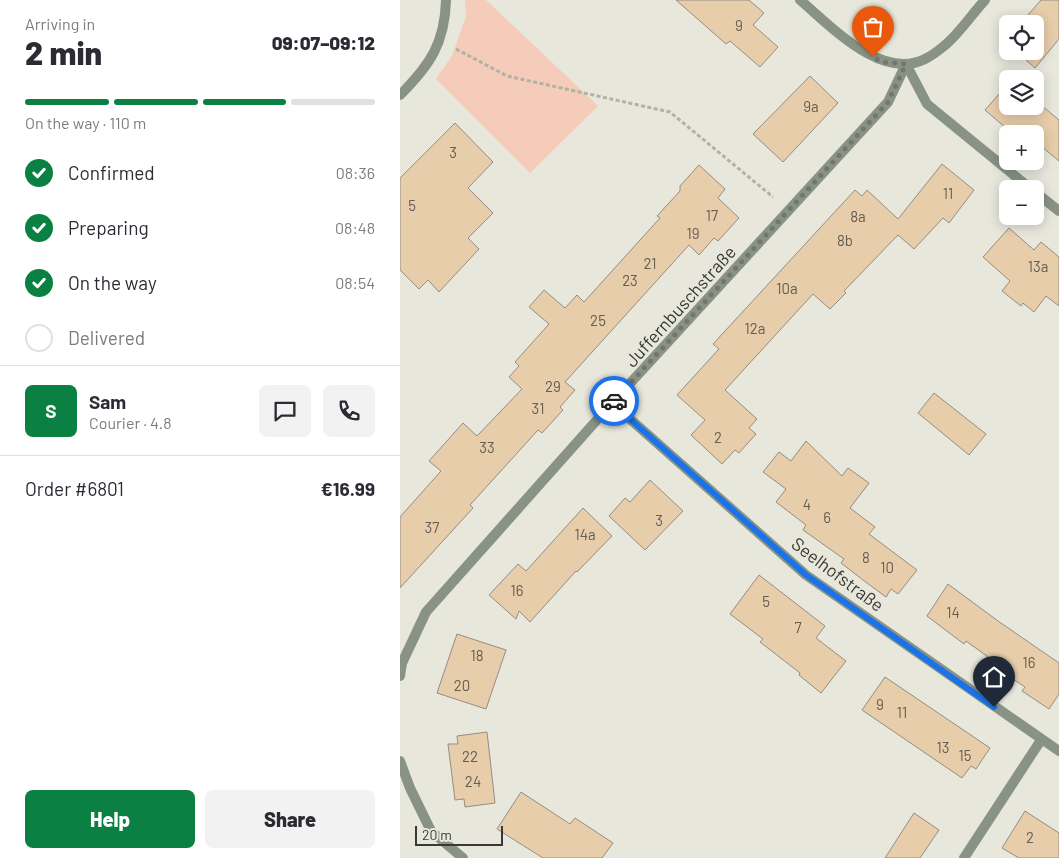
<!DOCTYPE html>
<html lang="en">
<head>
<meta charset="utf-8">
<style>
  :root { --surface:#fff; --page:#f2f2f3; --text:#2b2b33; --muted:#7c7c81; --line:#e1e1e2; --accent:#0b8043 }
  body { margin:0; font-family:Barlow,sans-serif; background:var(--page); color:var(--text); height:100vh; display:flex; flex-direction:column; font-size:19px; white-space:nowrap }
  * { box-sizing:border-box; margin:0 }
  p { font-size:16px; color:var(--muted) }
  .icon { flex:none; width:28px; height:28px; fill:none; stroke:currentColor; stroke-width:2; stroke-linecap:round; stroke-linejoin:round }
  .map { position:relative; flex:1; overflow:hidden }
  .details { display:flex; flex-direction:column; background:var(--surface); width:400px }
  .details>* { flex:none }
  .buttons { position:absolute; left:599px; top:15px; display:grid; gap:10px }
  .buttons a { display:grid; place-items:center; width:45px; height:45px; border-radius:8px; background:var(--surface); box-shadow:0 2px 12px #0003; font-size:25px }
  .scale { position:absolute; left:15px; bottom:12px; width:88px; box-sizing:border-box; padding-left:5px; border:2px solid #383834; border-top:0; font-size:14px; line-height:18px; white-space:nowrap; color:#383834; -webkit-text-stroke:4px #e7e7dc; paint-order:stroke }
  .pin { position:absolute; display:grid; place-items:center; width:42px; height:42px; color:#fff; margin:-51px -21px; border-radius:50% 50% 50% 0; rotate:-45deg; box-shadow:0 0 5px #0007 }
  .pin .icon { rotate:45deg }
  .courier { position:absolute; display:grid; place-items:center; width:50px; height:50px; margin:-25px; border:4px solid #1a73e8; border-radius:50%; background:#fff; color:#222; box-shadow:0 1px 6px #0007 }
  .summary em { font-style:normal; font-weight:800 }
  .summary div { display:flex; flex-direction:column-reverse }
  .summary { display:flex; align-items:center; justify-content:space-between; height:85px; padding:0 25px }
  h1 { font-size:32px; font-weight:800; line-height:38px }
  .bar { display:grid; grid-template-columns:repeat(4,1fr); gap:8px 5px; align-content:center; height:60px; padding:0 25px }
  .bar i { height:6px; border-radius:4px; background:var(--line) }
  .bar .current { background:var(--accent) }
  .bar p { grid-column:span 4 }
  .line { display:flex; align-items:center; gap:12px; padding:0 25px; border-top:1px solid var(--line) }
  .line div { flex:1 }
  .round { display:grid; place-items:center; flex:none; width:52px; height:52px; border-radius:8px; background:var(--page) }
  ol { padding:0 25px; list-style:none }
  li { display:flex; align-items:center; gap:15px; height:55px }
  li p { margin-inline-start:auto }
  li .icon { padding:5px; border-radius:50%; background:var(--accent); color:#fff; stroke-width:4 }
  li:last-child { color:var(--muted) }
  li i { width:28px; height:28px; border:2px solid var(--line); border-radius:50% }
  .primary-button { display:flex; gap:10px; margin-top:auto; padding:10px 25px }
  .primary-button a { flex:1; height:58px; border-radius:8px; background:var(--accent); color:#fff; font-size:20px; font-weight:800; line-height:58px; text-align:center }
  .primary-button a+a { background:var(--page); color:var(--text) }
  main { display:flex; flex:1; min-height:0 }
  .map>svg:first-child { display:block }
  .green { fill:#f5cbba }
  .building { fill:#e7cdaa; stroke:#948d85 }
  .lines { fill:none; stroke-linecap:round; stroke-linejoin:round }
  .path { stroke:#b1b1a8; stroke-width:3; stroke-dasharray:4 2.5; stroke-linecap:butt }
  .street { stroke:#889385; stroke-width:10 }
  .done { stroke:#75756f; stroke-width:5; stroke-dasharray:0 9 }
  .route { stroke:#1a73e8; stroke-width:6 }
  .labels { text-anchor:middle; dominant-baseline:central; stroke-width:4.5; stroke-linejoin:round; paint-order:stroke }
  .number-label { font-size:15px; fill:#645d52 }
  .street-label { font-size:18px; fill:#383834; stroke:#e7e7dc }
</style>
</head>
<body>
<main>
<section class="details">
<div class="summary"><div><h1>2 min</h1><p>Arriving in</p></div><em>09:07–09:12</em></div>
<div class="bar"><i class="current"></i><i class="current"></i><i class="current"></i><i></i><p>On the way · 110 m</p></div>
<ol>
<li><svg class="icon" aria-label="check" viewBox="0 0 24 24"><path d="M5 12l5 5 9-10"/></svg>Confirmed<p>08:36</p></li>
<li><svg class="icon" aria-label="check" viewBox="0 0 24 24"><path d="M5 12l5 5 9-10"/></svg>Preparing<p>08:48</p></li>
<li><svg class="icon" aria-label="check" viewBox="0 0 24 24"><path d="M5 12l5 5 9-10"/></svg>On the way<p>08:54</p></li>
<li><i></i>Delivered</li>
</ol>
<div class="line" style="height:90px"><b class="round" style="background:var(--accent);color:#fff">S</b><div><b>Sam</b><p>Courier · 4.8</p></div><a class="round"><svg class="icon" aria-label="chat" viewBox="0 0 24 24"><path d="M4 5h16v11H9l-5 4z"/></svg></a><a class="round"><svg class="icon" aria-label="phone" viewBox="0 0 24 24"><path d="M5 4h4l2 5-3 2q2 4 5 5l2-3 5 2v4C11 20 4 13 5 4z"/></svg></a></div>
<div class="line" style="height:65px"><div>Order #6801</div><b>€16.99</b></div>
<div class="primary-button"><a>Help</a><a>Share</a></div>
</section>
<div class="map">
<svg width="659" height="858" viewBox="0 0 659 858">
  <rect width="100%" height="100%" fill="#e7e7dc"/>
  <polygon class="green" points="65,0 86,0 198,106 130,173 36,79 52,56 66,16"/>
  <g class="building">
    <polygon points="276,0 349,0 364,13 353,25 378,47 360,67 330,41 326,44"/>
    <polygon points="641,0 659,0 659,39 635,68 616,51 635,51 635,24 620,24"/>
    <polygon points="410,76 438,103 383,162 353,134"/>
    <polygon points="608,84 608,106 635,106 635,100 659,120 659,161 635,141 635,134 613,134 585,110"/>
    <polygon points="55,123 93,162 68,188 93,213 68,238 79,249 39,292 28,280 19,289 0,270 0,178"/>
    <polygon points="542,164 574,190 549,223 543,218 514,249 498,235 444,291 446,293 430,309 413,294 325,390 357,419 349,428 356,434 339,453 335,450 322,464 291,435 305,420 277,395 319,349 313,344 455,190 462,196 467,190 498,219"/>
    <polygon points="299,165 325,189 318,198 339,218 318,241 314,238 299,255 289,245 165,382 175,390 160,407 163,410 142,433 138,430 70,505 73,508 0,588 0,517 41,471 29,461 63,423 77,436 122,389 109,377 119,366 115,362 149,324 129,307 144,290 165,308 177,295 184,302 260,218 257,216 280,191 280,186"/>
    <polygon points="609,228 634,250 641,242 659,257 659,306 646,296 634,312 623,303 621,306 602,291 610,281 583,257"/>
    <polygon points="534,393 586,434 569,455 518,413"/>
    <polygon points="406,441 442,476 448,468 469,483 450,508 475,527 469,534 517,570 498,594 491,589 486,597 463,580 441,563 444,559 403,530 406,525 376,502 386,489 363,472 379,452 391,461"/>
    <polygon points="250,480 283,511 245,550 209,516 225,498 230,502"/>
    <polygon points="183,508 212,536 177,572 176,571 130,622 119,611 116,619 89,595 118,564 126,571"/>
    <polygon points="359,575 425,626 416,638 446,661 421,693 399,675 400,673 360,642 363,639 330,614"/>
    <polygon points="548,584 598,621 659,663 659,694 649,709 622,691 625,687 607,675 609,672 566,641 564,644 527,616"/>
    <polygon points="57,634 106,650 86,709 37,693"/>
    <polygon points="485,677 590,748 576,769 571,766 562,778 462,710"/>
    <polygon points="87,732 95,803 65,807 64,799 55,800 48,744 58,744 57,736"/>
    <polygon points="121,792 170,824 175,818 213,843 202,858 143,858 97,829"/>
    <polygon points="625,811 659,833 659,858 619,858 602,848"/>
    <polygon points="514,813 539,830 520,858 485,858"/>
  </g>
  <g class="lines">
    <polyline class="path" points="56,49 107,76 270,112 373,197"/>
    <g class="street">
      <path d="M400,0C431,26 481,81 525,59C531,56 538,51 544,46C558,35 572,14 585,0"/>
      <polyline points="506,64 527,104 631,189"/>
      <path d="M0,95C30,65 45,43 46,0"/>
      <polyline points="635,192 659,211"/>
      <polyline points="212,403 406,575 659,751"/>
      <polyline points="0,676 2,663 26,612 212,403 488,102 506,64"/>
      <polyline points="0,761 10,788 31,831 63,858"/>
      <polyline points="564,858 641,740"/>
    </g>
  </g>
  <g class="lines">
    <polyline class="done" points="214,401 488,102 506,64 482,62 473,57"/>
    <polyline class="route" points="214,401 212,403 406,575 594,707"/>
  </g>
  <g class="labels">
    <g class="number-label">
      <text x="339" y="25">9</text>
      <text x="411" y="106">9a</text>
      <text x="53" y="152">3</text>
      <text x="548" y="193">11</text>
      <text x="12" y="205">5</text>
      <text x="312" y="215">17</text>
      <text x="458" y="216">8a</text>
      <text x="293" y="233">19</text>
      <text x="445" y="240">8b</text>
      <text x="250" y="263">21</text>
      <text x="638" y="266">13a</text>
      <text x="230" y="280">23</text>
      <text x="387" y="288">10a</text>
      <text x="198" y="320">25</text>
      <text x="355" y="328">12a</text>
      <text x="153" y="386">29</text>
      <text x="138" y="408">31</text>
      <text x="318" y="437">2</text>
      <text x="87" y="447">33</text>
      <text x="407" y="504">4</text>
      <text x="427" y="517">6</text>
      <text x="259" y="520">3</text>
      <text x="32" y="527">37</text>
      <text x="185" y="534">14a</text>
      <text x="466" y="557">8</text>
      <text x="487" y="567">10</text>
      <text x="117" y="590">16</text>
      <text x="366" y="601">5</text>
      <text x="553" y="612">14</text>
      <text x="398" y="627">7</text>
      <text x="77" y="655">18</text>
      <text x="629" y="662">16</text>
      <text x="62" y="685">20</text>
      <text x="480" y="704">9</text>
      <text x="502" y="712">11</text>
      <text x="543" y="747">13</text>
      <text x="565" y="755">15</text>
      <text x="70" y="756">22</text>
      <text x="73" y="781">24</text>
      <text x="630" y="837">2</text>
    </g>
    <g class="street-label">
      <text transform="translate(280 306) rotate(-48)">Juffernbuschstraße</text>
      <text transform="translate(438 574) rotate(37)">Seelhofstraße</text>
    </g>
  </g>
</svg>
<div class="buttons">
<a><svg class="icon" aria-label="locate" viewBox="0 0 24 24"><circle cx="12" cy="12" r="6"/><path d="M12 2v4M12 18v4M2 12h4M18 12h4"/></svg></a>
<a><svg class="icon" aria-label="layers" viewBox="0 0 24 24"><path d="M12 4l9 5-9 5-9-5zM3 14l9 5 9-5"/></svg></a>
<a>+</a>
<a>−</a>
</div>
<div class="scale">20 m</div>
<div class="pin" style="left:473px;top:57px;background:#ea580c"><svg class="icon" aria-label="bag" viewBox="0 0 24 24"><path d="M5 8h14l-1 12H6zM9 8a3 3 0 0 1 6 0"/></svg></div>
<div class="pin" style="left:594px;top:707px;background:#1f2937"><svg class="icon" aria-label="home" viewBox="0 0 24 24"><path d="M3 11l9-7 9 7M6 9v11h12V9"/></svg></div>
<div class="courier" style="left:214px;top:401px"><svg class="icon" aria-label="car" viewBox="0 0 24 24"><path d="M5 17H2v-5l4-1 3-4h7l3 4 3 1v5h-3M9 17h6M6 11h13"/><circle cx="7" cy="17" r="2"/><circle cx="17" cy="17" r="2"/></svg></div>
</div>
</main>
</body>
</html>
